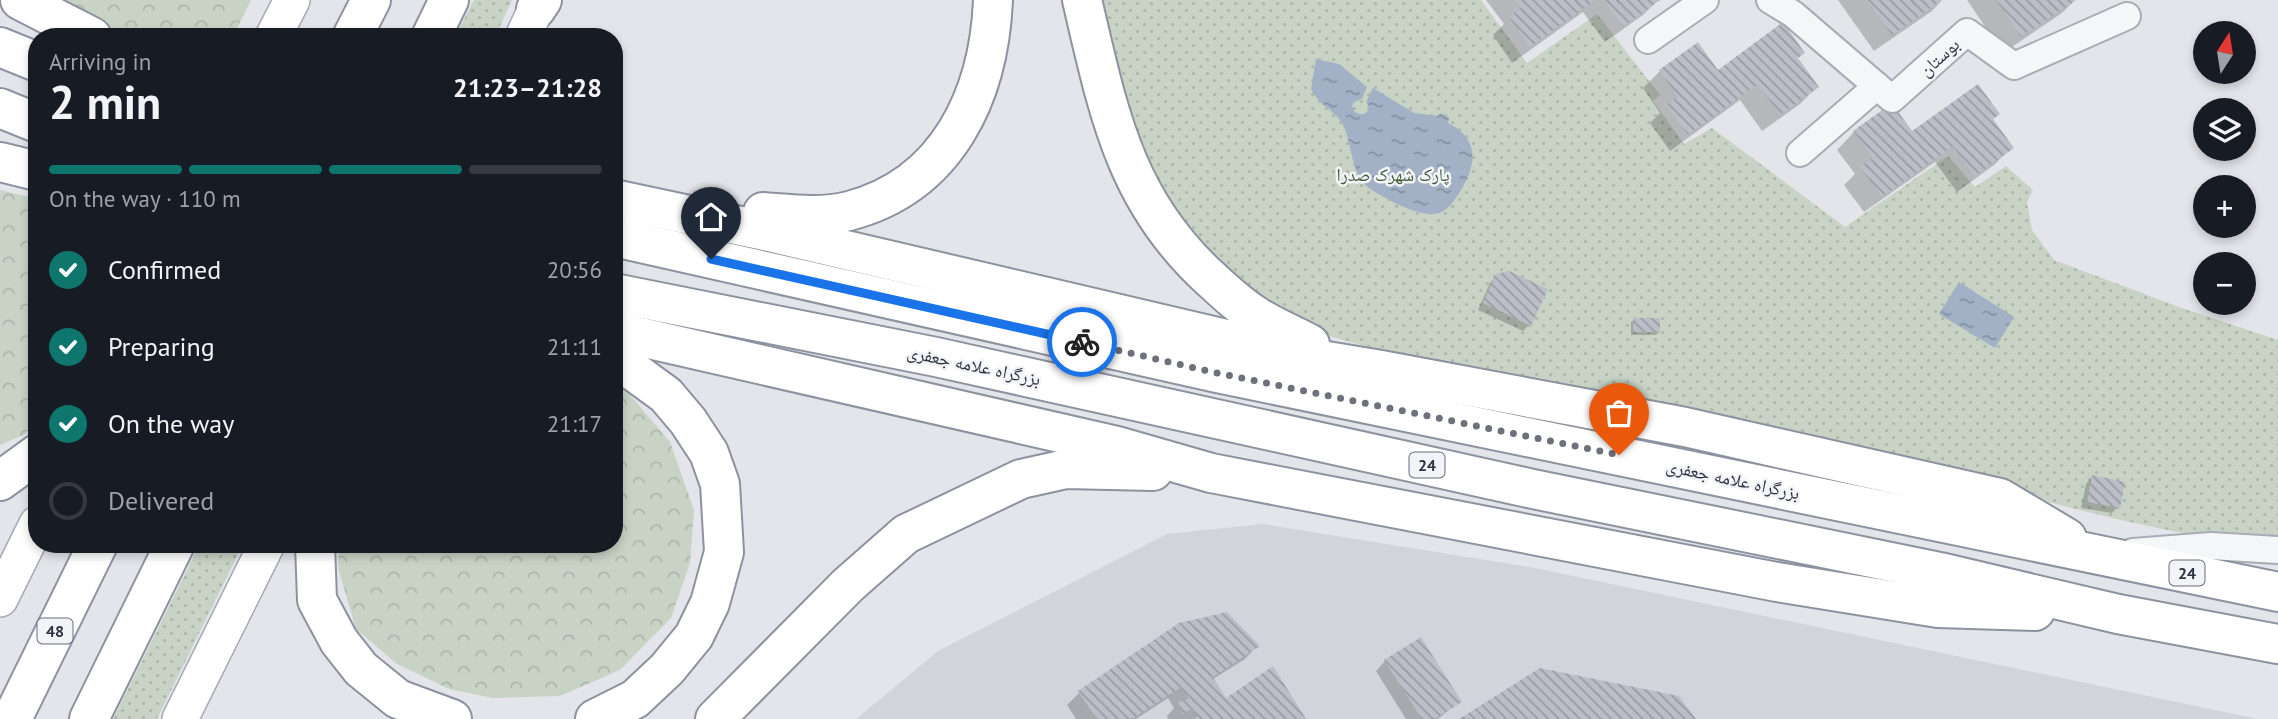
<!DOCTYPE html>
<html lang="en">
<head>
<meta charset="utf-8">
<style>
  :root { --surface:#171b24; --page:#20242c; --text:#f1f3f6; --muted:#9ea1a6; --line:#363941; --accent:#0f766e }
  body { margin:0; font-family:"PT Sans","Noto Naskh Arabic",sans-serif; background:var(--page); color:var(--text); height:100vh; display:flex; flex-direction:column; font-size:26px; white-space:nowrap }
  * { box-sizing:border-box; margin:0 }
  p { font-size:23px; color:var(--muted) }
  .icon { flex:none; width:38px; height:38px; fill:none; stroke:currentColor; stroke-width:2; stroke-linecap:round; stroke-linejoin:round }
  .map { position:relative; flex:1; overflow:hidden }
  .side { position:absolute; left:28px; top:28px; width:595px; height:525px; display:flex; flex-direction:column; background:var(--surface); border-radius:28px; box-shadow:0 4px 10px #0003 }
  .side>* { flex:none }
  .needle { width:46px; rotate:12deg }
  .controls { position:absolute; left:2193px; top:21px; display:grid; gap:14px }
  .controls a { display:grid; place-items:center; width:63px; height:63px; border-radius:50%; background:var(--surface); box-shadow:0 4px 10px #0003; font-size:35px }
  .pin { position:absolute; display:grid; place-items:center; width:60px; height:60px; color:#fff; margin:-72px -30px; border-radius:50% 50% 50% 0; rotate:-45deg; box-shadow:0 0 7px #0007 }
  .pin .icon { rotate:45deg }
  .courier { position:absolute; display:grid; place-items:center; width:70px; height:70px; margin:-35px; border:5px solid #1a73e8; border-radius:50%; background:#fff; color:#222; box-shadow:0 2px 9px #0007 }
  .overview em { font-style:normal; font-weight:800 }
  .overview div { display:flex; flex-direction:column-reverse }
  .overview { display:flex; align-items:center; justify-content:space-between; height:119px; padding:0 21px }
  h1 { font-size:46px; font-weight:800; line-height:52px }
  .bar { display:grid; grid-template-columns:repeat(4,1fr); gap:10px 7px; align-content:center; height:84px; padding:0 21px }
  .bar i { height:9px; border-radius:5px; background:var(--line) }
  .bar .selected { background:var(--accent) }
  .bar p { grid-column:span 4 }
  ol { padding:0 21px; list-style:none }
  li { display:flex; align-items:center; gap:21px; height:77px }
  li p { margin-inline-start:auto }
  li .icon { padding:7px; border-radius:50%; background:var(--accent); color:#fff; stroke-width:4 }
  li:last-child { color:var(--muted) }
  li i { width:38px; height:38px; border:4px solid var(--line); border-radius:50% }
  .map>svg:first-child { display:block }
  .built { fill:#d1d4db }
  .forest { fill:url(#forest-crowns) }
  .park { fill:url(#park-dots) }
  .water { fill:url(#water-ripples) }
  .shadow { fill:#0003 }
  .building { fill:url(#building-back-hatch) }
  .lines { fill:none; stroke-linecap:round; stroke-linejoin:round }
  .minor-casing { stroke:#a8acb4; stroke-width:30 }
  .major-casing { stroke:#a3a9b4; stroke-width:38 }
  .highway-casing { stroke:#8c929f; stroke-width:42 }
  .minor { stroke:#f5f6f8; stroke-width:26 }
  .major { stroke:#fff; stroke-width:35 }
  .highway { stroke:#fff; stroke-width:38 }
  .done { stroke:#6c717c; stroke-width:7; stroke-dasharray:0 12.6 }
  .route { stroke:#1a73e8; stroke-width:9 }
  .labels { text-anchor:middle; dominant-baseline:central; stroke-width:5; stroke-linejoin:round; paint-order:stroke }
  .shield { fill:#f3f4f7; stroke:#686d77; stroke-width:2 }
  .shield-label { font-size:16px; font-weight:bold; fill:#2c3340 }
  .street-label { font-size:18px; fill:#2c3340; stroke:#f3f4f7 }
  .park-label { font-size:18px; fill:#3f5b3b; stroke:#f3f4f7 }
</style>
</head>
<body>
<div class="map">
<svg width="2278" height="719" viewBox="0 0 2278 719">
  <defs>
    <pattern id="forest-crowns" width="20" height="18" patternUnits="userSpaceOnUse" patternTransform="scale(1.75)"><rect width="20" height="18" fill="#c8d3c5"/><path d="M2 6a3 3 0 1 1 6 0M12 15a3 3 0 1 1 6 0" fill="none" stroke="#acb6aa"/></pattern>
    <pattern id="park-dots" width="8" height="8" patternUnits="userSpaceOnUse" patternTransform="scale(1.75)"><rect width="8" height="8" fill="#c8d3c5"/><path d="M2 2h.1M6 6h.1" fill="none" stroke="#acb6aa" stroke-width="1.8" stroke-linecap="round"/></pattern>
    <pattern id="water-ripples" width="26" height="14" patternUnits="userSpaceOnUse" patternTransform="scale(1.75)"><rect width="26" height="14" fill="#a2b1c6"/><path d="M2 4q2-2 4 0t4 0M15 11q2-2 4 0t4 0" fill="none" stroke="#8491a2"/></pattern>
    <pattern id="building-back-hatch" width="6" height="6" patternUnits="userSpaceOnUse" patternTransform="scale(1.75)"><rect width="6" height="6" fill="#bbbec6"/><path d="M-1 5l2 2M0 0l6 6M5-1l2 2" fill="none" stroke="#989ba2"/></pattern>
  </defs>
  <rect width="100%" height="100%" fill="#e3e5ea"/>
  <polygon class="built" points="1263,524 1535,568 2258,719 856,719 938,651 1167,534"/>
  <g class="forest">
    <polygon points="61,0 251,0 233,37 136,37 114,29"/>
    <polygon points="0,190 37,199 37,412 26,434 0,445"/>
    <polygon points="614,384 625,389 670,442 694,510 690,563 671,618 620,670 560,696 493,698 449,689 397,664 356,629 338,568 339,544 614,544"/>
  </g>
  <g class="park">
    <polygon points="474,0 512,0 495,37 455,37"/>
    <path d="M1100,0H1481L1527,63L1597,14L1660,95L1653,101L1684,144L1712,128L1845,227L1948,156L1975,187L2006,166L2033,190L2027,202L2032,230L2054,260L2179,307L2278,340V543C2171,540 2070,505 1967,482C1772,438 1577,395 1382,351L1315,332L1236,288L1137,163Z"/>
    <polygon points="200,544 243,544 157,719 113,719"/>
  </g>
  <g class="water">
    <path d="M1316,59L1339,64L1367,87L1362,99L1354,102L1352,106L1355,112L1362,115L1367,112L1369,107L1366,102L1373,88L1414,113L1438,116L1440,113L1449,118L1448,123C1482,140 1476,168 1458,195C1453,202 1448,210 1439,213C1425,217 1405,208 1393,202C1383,196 1368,190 1362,181C1350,165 1351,135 1340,120C1332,109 1319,105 1311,89Z"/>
    <polygon points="1959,282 2014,317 1995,348 1939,314"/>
  </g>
  <g class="shadow">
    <polygon points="1486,0 1658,0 1643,15 1605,42 1583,12 1512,63 1493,35 1504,24"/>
    <polygon points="1838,0 1942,0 1932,11 1874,51"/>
    <polygon points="1967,0 2075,0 2062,13 2003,53"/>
    <polygon points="1697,44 1717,72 1797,59 1817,87 1800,104 1762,131 1740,100 1670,151 1650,123 1660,113 1643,88 1660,71"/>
    <polygon points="1991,120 2011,148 1994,165 1957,192 1935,162 1864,212 1844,185 1855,174 1837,150 1854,132 1912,133"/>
    <polygon points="1497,276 1529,325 1523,331 1478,310 1490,283"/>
    <polygon points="1634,320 1659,332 1656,335 1631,335 1631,322"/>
    <polygon points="2092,477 2118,507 2112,513 2081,508 2086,484"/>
    <polygon points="1257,646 1245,659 1213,679 1225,701 1304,719 1168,719 1167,716 1174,708 1168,698 1136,719 1076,719 1067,705 1079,693"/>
    <polygon points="1385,661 1460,701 1438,719 1406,719 1376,671"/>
  </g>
  <g class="building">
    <polygon points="1515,0 1595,0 1530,47 1509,17 1521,8"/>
    <polygon points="1604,0 1660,0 1623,27"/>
    <polygon points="1867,0 1942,0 1892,35"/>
    <polygon points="1996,0 2076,0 2021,37"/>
    <polygon points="1783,22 1805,53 1798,58 1819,87 1780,115 1758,84 1688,135 1666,105 1678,97 1659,70 1698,42 1718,70"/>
    <polygon points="1978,84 2000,114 1993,119 2014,148 1975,176 1953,146 1882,197 1860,167 1873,158 1853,131 1892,103 1912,131"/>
    <polygon points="1509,271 1548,289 1531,326 1483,303 1496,274"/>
    <rect x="1633" y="318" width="27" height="14"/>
    <polygon points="2092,475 2125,482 2120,508 2087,502"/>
    <polygon points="1227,612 1260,646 1213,677 1226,698 1273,666 1306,719 1194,719 1198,716 1192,708 1183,714 1178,702 1189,699 1181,687 1132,719 1097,719 1078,691 1179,623"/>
    <polygon points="1421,637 1462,702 1435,719 1422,719 1384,660"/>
    <polygon points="1540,668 1679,696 1696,719 1459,719"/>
  </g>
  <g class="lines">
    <g class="minor-casing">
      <g id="minor">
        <polyline points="1770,0 1793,14 1892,99 1967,32 2014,66 2127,16"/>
        <polyline points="1648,40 1705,0"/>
        <polyline points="1800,153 1877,86"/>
        <polyline points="2133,552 2211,546 2278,550"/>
      </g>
    </g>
    <g class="major-casing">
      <g id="major">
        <polyline points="273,37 292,0"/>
        <polyline points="523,37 540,0"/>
        <polyline points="0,599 37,524"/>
        <polyline points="180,719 267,544"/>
      </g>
    </g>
    <g class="highway-casing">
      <g id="highway">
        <polyline points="20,0 92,37"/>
        <path d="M1082,0C1108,110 1124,201 1212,280C1226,293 1241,307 1258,317C1274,327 1293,335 1310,344"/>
        <polyline points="536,9 542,0"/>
        <polyline points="352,37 371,0"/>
        <polyline points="431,37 449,0"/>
        <polyline points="0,47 37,62"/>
        <polyline points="0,108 37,123"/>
        <polyline points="0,162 37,171"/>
        <polyline points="614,199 769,232 1303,357 1381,370 1685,427 2000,498 2067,538"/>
        <path d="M763,212C791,214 821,218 849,211C948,185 989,95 993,0"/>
        <polyline points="614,237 1217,373 2278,592"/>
        <polyline points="614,293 936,357 1533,489 1940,572 2118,614 2278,644"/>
        <polyline points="614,331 1117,446 1211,473 1777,582 1938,608 2035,611"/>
        <polyline points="0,481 37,454"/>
        <polyline points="315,544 317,600 339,641 361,669 398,699 452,719"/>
        <polyline points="12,719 98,544"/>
        <polyline points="89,719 175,544"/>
        <polyline points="595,719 635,699 667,669 694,636 710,603 724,552 720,484 709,453 688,421 666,395 614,357"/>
        <polyline points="715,719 848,585 906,534 1021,479 1066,469 1153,471"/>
      </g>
    </g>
    <use href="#minor" class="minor"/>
    <use href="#major" class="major"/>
    <use href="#highway" class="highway"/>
  </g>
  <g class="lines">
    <polyline class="done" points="1082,342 1217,373 1619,455"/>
    <polyline class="route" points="711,259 1082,342"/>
  </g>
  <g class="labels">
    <g class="shield">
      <rect x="1409.5" y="452.5" width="35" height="25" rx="5"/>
      <rect x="2169.5" y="560.5" width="35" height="25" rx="5"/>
      <rect x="37.5" y="618.5" width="35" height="25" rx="5"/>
    </g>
    <g class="shield-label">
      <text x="1427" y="465">24</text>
      <text x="2187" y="573">24</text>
      <text x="55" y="631">48</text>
    </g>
    <g class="street-label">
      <text transform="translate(1939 57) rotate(-42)">بوستان</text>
      <text transform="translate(974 365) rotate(12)">بزرگراه علامه جعفری</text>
      <text transform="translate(1733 479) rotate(12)">بزرگراه علامه جعفری</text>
    </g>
    <g class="park-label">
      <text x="1393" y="174">پارک شهرک صدرا</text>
    </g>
  </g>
</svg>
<div class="controls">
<a><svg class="needle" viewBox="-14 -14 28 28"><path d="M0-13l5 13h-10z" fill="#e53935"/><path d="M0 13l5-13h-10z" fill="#9ea1a6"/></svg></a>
<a><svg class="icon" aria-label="layers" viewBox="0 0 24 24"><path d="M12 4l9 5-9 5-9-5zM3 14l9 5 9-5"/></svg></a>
<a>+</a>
<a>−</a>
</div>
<div class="pin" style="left:1619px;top:455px;background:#ea580c"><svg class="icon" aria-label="bag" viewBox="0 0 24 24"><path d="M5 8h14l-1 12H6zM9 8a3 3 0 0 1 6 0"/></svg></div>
<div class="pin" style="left:711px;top:259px;background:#1f2937"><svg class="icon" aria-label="home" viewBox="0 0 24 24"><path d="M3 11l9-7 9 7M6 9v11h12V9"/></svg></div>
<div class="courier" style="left:1082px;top:342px"><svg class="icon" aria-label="bike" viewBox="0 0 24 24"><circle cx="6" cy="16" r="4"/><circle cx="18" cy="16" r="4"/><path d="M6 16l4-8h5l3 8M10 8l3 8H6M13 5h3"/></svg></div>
<section class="side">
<div class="overview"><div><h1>2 min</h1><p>Arriving in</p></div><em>21:23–21:28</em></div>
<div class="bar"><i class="selected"></i><i class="selected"></i><i class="selected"></i><i></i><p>On the way · 110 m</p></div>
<ol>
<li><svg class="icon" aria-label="check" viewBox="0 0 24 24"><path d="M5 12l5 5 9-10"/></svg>Confirmed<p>20:56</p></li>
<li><svg class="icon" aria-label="check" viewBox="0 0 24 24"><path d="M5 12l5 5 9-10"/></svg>Preparing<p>21:11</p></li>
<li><svg class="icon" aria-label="check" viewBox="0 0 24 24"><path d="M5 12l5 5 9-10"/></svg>On the way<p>21:17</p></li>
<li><i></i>Delivered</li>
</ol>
</section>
</div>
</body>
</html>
